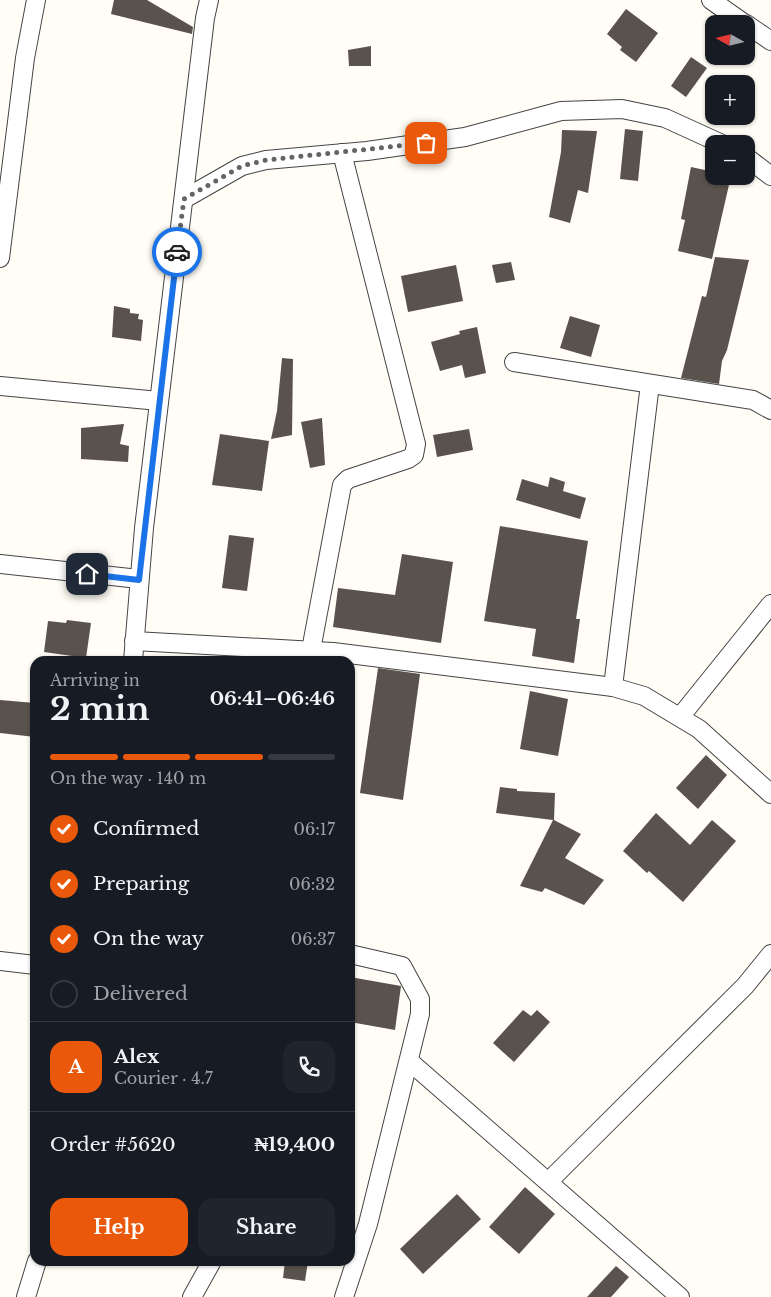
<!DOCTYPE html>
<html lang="en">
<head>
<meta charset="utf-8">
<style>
  :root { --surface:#171b24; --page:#20242c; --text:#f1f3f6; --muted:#9ea1a6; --line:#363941; --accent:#ea580c }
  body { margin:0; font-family:"Libre Baskerville",serif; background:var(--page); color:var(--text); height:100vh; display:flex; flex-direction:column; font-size:19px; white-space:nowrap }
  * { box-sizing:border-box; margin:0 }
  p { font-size:16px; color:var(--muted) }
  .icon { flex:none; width:28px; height:28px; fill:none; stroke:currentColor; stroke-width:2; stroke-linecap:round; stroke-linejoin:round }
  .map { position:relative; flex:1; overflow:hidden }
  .side { position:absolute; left:30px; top:656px; width:325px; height:610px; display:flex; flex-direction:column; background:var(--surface); border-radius:15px; box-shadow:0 1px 4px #0004 }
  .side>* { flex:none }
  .needle { width:32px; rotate:278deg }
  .tools { position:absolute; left:705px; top:15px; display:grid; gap:10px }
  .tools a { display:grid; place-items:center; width:50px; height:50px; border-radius:10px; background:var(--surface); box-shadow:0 1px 4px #0004; font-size:25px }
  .pin { position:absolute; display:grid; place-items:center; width:42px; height:42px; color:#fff; margin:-21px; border-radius:10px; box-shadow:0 2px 8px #0006 }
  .courier { position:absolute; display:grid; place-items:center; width:50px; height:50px; margin:-25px; border:4px solid #1a73e8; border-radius:50%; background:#fff; color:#222; box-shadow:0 1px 6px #0007 }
  .head em { font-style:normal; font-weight:800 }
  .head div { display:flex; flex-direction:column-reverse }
  .head { display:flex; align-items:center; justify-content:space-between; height:85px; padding:0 20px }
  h1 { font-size:32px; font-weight:800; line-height:38px }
  .bar { display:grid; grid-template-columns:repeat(4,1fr); gap:8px 5px; align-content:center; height:60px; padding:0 20px }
  .bar i { height:6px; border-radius:4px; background:var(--line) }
  .bar .active { background:var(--accent) }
  .bar p { grid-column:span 4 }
  .line { display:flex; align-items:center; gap:12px; padding:0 20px; border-top:1px solid var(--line) }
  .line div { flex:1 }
  .round { display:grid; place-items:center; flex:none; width:52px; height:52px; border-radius:15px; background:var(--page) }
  ol { padding:0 20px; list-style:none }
  li { display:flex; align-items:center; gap:15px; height:55px }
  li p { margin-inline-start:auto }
  li .icon { padding:5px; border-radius:50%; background:var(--accent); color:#fff; stroke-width:4 }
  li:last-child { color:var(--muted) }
  li i { width:28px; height:28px; border:2px solid var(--line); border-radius:50% }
  .action { display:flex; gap:10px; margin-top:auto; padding:10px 20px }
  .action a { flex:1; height:58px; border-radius:15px; background:var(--accent); color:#fff; font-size:20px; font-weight:800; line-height:58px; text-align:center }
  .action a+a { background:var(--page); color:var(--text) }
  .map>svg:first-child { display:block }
  .building { fill:#5a524d }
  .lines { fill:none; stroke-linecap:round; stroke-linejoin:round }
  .street-casing { stroke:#444; stroke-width:20 }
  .street { stroke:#fff; stroke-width:18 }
  .done { stroke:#646461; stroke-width:5; stroke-dasharray:0 9 }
  .route { stroke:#1a73e8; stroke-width:6 }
</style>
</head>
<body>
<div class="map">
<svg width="771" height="1297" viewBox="0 0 771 1297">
  <rect width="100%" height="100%" fill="#fffdf5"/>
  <g class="building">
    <polygon points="114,0 147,0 193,27 192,34 111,14"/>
    <polygon points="626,9 658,33 636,62 620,50 622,47 607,34"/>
    <polygon points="371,46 371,66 349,66 348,50"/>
    <polygon points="691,57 707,68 686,97 671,86"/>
    <polygon points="625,129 643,131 638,181 620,179"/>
    <polygon points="562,130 597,131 588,193 578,190 570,223 549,217 561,152"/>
    <polygon points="691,167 714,172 714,176 731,176 712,259 678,251 685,220 681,219"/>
    <polygon points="715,257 749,260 727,350 722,361 719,384 681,378 702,296 706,297"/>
    <polygon points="511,262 515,280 496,283 492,265"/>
    <polygon points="456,265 463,301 408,312 401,276"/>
    <polygon points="114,306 130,309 130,313 139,314 138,319 143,320 141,341 112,337"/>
    <polygon points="570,316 600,325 591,357 560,348"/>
    <polygon points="477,327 486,373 465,378 462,365 440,371 431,342 460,334 459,331"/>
    <polygon points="282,358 293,359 292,435 271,439 277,411"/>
    <polygon points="322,418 325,465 310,468 301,422"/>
    <polygon points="124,424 120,444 129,446 128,462 81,459 81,428"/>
    <polygon points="469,429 473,450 437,457 433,435"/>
    <polygon points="220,434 269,441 262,491 212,485"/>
    <polygon points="550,477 565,482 563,491 586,498 580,519 516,500 522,479 548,487"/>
    <polygon points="500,526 588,541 576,619 580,619 574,663 532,656 536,629 484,621"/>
    <polygon points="229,535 254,538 247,591 222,588"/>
    <polygon points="402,554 453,562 441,643 333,627 338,588 395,595"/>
    <polygon points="67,620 91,623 86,658 44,652 48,621 66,623"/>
    <polygon points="378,668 420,674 403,800 360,793"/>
    <polygon points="530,691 568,699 558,756 520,749"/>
    <polygon points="0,700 35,703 35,737 0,733"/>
    <polygon points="706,755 727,775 698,809 676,788"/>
    <polygon points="500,787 517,789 517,791 555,793 554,820 581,834 565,858 604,880 584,905 545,888 542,892 520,886 553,820 496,813"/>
    <polygon points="656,813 690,845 712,820 736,841 683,902 649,871 647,873 623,851"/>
    <polygon points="350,977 401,986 395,1030 350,1022"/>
    <polygon points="523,1010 531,1016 537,1010 550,1022 514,1062 493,1043"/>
    <polygon points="525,1187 555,1214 519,1254 489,1227"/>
    <polygon points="457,1194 481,1219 423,1274 400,1249"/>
    <polygon points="285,1261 308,1261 305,1281 283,1278"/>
    <polygon points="616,1266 629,1277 611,1297 587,1297"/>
  </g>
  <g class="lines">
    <g class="street-casing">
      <g id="street">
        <polyline points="711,0 745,24"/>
        <polyline points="746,24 771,41"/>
        <polyline points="746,157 771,176"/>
        <polyline points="184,199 242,166 266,160 367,151 465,137 561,111 622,109 665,118 722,144"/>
        <polyline points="0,258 25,58 36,0"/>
        <polyline points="514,362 753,400 771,410"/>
        <polyline points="0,386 159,401"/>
        <polyline points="0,564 139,579"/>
        <polyline points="134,641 333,652 613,687 644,696 699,729 771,794"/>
        <polyline points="311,650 342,485 348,479 408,459 414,455 416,444 342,153"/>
        <polyline points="133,661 144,528 205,18 209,0"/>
        <polyline points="613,687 650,384"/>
        <polyline points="680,717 771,604"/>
        <polyline points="0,961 35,965"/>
        <polyline points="409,1061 680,1297"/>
        <polyline points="548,1182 745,986 771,954"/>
        <polyline points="26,1297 37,1261"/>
        <polyline points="192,1297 212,1261"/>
        <polyline points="344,1297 368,1224 420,1014 420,999 402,966 350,954"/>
      </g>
    </g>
    <use href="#street" class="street"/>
  </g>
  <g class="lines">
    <polyline class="done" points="177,252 184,199 242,166 266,160 426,143"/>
    <polyline class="route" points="87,574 139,580 177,252"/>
  </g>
</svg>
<div class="tools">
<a><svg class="needle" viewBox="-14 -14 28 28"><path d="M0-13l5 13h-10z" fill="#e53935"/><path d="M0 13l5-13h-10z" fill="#9ea1a6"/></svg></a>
<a>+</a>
<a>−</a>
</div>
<div class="pin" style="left:426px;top:143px;background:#ea580c"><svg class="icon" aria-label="bag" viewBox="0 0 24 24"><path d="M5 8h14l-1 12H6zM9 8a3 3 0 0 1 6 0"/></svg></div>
<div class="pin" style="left:87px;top:574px;background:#1f2937"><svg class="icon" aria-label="home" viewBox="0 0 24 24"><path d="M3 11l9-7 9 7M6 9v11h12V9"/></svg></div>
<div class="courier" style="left:177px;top:252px"><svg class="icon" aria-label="car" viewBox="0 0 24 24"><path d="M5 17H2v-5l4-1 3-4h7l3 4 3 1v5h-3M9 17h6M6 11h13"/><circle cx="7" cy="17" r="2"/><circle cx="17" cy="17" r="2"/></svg></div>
<section class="side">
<div class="head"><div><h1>2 min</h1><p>Arriving in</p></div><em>06:41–06:46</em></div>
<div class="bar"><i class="active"></i><i class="active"></i><i class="active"></i><i></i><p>On the way · 140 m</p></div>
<ol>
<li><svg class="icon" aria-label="check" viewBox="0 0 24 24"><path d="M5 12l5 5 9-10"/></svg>Confirmed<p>06:17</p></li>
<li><svg class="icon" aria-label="check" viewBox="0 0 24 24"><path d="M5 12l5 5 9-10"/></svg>Preparing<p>06:32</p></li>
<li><svg class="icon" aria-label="check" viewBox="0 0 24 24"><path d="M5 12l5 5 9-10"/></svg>On the way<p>06:37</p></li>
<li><i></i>Delivered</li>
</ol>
<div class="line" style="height:90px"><b class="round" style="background:var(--accent);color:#fff">A</b><div><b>Alex</b><p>Courier · 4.7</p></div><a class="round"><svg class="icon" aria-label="phone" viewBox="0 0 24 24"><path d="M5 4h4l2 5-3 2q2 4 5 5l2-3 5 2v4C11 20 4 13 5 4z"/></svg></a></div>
<div class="line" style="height:65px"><div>Order #5620</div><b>₦19,400</b></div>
<div class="action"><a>Help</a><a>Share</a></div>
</section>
</div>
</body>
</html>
